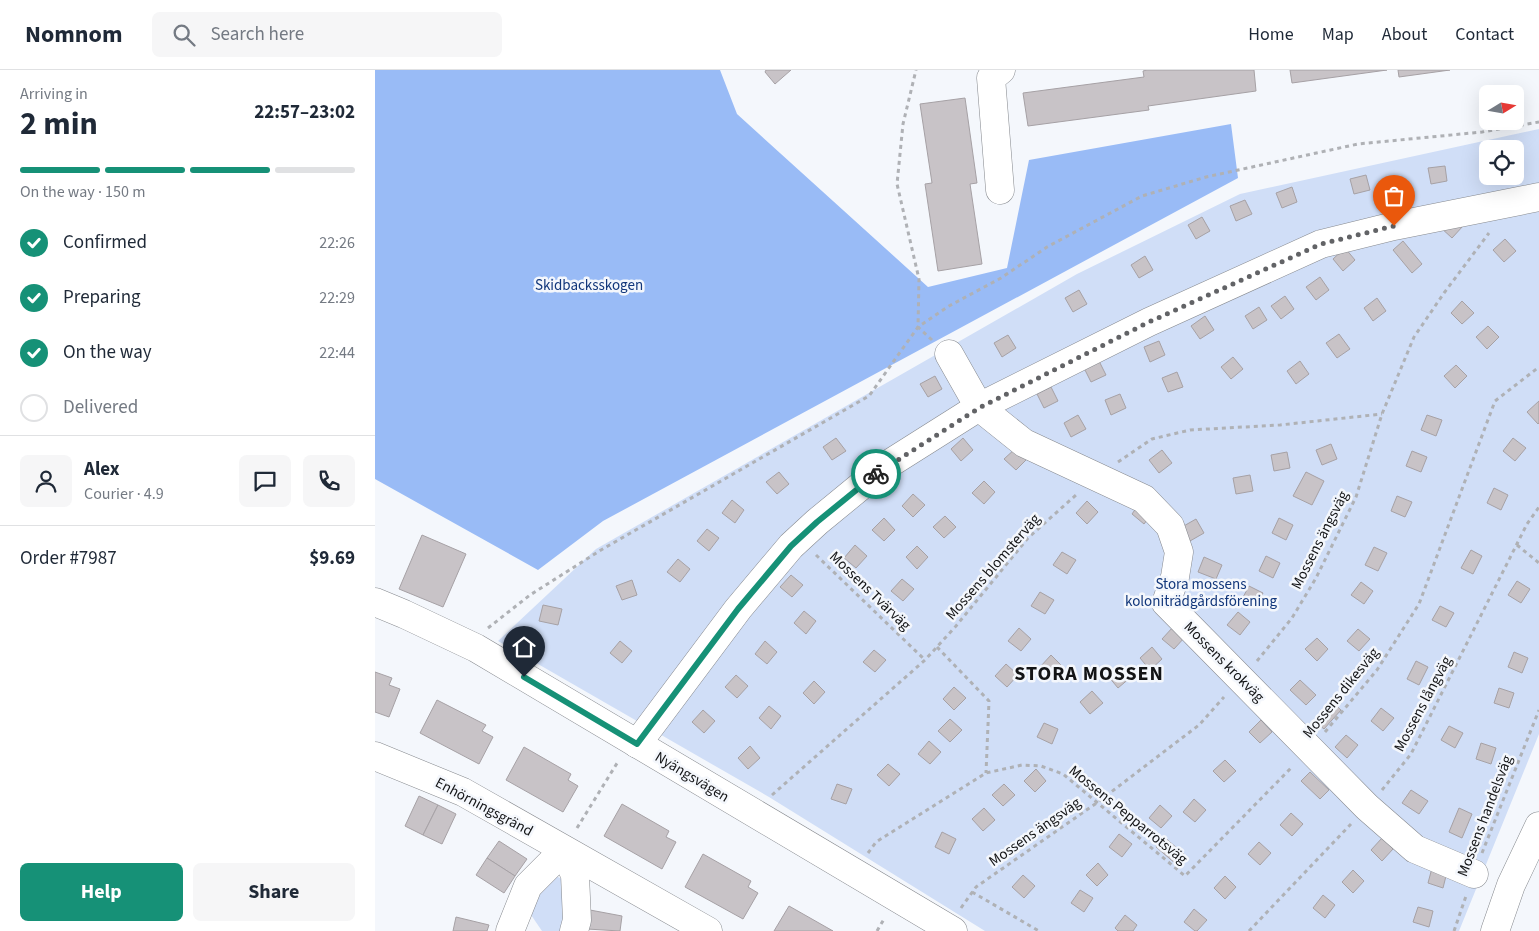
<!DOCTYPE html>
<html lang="en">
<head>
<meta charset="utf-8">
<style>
  :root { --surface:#fff; --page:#f6f6f7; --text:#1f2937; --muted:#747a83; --line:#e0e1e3; --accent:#169177 }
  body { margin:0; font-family:"Source Sans 3",sans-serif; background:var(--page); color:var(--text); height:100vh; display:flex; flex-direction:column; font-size:19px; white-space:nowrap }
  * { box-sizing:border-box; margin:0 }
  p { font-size:16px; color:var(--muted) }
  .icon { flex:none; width:28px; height:28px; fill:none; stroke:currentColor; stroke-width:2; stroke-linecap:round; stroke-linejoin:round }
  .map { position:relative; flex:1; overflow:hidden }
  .sheet { display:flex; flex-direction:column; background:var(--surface); width:375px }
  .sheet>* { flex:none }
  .needle { width:32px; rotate:79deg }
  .buttons { position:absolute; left:1104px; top:15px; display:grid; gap:10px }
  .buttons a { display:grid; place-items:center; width:45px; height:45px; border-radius:8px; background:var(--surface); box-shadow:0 5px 20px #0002; font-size:25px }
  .pin { position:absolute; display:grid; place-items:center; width:42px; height:42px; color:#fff; margin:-51px -21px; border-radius:50% 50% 50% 0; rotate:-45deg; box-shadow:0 0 5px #0007 }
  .pin .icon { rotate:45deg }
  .courier { position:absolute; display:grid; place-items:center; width:50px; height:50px; margin:-25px; border:4px solid #169177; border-radius:50%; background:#fff; color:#222; box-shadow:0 1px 6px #0007 }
  .summary em { font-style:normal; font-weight:700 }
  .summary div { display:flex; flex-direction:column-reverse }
  .summary { display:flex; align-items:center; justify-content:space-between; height:85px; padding:0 20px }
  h1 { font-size:32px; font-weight:700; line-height:38px }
  .bar { display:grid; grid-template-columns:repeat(4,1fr); gap:8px 5px; align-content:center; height:60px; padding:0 20px }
  .bar i { height:6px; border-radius:4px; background:var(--line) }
  .bar .selected { background:var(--accent) }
  .bar p { grid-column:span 4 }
  .line { display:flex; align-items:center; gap:12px; padding:0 20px; border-top:1px solid var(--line) }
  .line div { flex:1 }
  .round { display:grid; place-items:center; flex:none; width:52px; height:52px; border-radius:8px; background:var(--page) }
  ol { padding:0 20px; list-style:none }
  li { display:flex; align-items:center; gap:15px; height:55px }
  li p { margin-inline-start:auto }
  li .icon { padding:5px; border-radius:50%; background:var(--accent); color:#fff; stroke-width:4 }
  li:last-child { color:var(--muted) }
  li i { width:28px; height:28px; border:2px solid var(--line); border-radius:50% }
  .action { display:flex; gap:10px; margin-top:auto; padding:10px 20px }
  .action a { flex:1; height:58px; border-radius:8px; background:var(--accent); color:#fff; font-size:20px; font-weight:700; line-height:58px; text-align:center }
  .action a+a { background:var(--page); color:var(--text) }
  header { display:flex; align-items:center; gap:30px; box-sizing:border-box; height:70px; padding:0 25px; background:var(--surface); border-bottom:1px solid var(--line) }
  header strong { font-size:24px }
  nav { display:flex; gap:28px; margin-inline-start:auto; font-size:18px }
  .search { width:350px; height:45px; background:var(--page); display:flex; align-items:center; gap:12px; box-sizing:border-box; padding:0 18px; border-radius:8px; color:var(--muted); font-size:19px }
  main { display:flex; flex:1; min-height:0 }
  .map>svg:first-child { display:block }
  .green { fill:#d0def7; fill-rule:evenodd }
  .forest { fill:#99bbf6 }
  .building { fill:#c8c3c7; stroke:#a6a1a5 }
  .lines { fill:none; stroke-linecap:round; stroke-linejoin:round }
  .minor-casing { stroke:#86898e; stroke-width:29 }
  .path { stroke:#afb1b5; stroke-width:3; stroke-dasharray:4 4; stroke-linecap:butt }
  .minor { stroke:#fff; stroke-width:28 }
  .done { stroke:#626366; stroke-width:5; stroke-dasharray:0 9 }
  .route { stroke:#169177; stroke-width:6 }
  .labels { text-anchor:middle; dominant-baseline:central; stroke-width:5; stroke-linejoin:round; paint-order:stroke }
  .park-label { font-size:15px; fill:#12377b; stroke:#f4f7fc }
  .street-label { font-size:15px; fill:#131416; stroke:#f4f7fc }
  .district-label { font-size:20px; font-weight:bold; letter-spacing:1px; fill:#131416; stroke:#f4f7fc }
</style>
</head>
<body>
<header>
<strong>Nomnom</strong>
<div class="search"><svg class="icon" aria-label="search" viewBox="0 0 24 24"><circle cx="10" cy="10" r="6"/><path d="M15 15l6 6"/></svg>Search here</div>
<nav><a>Home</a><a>Map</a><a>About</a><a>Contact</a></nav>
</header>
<main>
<section class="sheet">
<div class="summary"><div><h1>2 min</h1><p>Arriving in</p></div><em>22:57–23:02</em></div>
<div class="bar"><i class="selected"></i><i class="selected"></i><i class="selected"></i><i></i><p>On the way · 150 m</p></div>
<ol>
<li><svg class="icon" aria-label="check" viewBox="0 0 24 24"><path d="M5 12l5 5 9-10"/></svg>Confirmed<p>22:26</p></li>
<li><svg class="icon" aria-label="check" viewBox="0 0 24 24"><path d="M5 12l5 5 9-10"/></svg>Preparing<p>22:29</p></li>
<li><svg class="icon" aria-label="check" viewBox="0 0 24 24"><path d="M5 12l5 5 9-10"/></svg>On the way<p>22:44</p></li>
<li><i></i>Delivered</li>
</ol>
<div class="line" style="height:90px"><a class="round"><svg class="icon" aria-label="person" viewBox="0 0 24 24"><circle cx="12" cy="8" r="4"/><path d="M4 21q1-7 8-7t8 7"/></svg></a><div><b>Alex</b><p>Courier · 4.9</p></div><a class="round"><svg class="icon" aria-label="chat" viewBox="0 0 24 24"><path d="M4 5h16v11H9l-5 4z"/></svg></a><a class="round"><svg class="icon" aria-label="phone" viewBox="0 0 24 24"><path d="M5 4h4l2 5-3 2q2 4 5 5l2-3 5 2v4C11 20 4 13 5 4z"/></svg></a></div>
<div class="line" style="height:65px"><div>Order #7987</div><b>$9.69</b></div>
<div class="action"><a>Help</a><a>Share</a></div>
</section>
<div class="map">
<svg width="1164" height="861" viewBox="0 0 1164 861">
  <rect width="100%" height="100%" fill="#f4f7fc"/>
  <g class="green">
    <path d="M1164,59V664L1084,861H610L394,727L123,571L221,479L702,204L865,124ZM1112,79H1140V106H1112Z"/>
    <path d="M177,805C179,806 184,807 185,808C195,814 189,851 187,861H167L152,839Z"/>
  </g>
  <polygon class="forest" points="0,0 345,0 362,44 553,217 632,198 654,90 856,54 863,108 228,451 163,500 0,409"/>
  <g class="building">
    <polygon points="391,0 416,0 400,14 390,2"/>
    <polygon points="879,0 881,21 773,36 774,40 653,56 648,23 769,7 768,1 772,0"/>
    <polygon points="915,0 1012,0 917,13"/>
    <polygon points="1023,0 1075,0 1024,7"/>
    <polygon points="590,28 602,113 595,114 607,194 563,201 550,114 557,113 545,34"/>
    <polygon points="1070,96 1072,111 1056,114 1053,98"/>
    <polygon points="991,105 995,120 979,124 975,109"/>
    <polygon points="917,117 922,132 907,138 901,123"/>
    <polygon points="870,130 877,144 861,151 855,136"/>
    <polygon points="1077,145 1088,156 1077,168 1065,157"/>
    <polygon points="827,147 835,161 821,169 813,155"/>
    <polygon points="1130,169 1141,181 1129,192 1118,180"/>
    <polygon points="1028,171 1047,194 1037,203 1018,180"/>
    <polygon points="970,178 980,190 968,201 958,189"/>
    <polygon points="770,186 778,200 764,208 756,195"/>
    <polygon points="945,207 954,220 941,230 931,217"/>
    <polygon points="704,220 712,234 698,242 690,228"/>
    <polygon points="910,226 919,239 906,249 896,236"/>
    <polygon points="1002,228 1011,241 998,251 989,238"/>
    <polygon points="1087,231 1099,243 1087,254 1076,243"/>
    <polygon points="884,237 892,250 878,259 870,246"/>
    <polygon points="830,246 839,260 825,269 816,256"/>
    <polygon points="1113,256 1124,267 1112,279 1101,267"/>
    <polygon points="964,264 975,279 962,288 951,273"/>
    <polygon points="633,265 641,278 627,287 619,273"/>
    <polygon points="784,271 790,285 775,292 769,277"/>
    <polygon points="858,287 868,299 856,309 846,297"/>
    <polygon points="724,291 731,305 716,312 709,298"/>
    <polygon points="925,291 934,304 921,314 912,301"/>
    <polygon points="1081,295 1092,306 1080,318 1069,306"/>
    <polygon points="802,302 808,317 793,322 787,308"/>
    <polygon points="560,306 567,319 553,327 545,314"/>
    <polygon points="676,317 683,331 669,338 662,324"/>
    <polygon points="745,324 751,338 736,345 730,330"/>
    <polygon points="1164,331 1164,353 1163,354 1152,342"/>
    <polygon points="703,345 711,359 696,367 689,353"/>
    <polygon points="1052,345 1067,350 1061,366 1046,360"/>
    <polygon points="461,368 471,381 457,390 448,377"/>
    <polygon points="588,368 598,380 586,391 576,379"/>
    <polygon points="1138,368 1151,378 1140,391 1128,381"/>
    <polygon points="956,374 962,389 947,395 941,380"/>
    <polygon points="641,378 652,389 641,400 629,389"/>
    <polygon points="787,380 797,393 784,403 774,390"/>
    <polygon points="1037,381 1052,387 1046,402 1031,396"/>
    <polygon points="912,382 915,398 899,401 896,385"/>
    <polygon points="404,402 414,414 402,424 391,412"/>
    <polygon points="931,402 949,411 937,435 918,426"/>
    <polygon points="875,405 878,421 861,424 858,408"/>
    <polygon points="609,411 620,422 609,434 597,423"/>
    <polygon points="1119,418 1133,425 1126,440 1112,433"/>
    <polygon points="538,424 550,435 538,447 527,436"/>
    <polygon points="1022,426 1037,432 1030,447 1016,441"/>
    <polygon points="357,430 369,440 360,453 347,443"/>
    <polygon points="712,431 723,442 712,454 701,443"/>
    <polygon points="766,431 779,441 769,454 757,444"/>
    <polygon points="570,446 581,457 569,468 558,457"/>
    <polygon points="509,448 520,460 509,471 497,460"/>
    <polygon points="904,448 918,455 911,470 897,463"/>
    <polygon points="821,449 829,463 815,471 807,457"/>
    <polygon points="332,459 344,468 334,481 322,471"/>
    <polygon points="47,465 91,484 68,537 24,519"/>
    <polygon points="480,475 492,486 481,498 469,488"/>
    <polygon points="542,476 553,487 542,499 531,487"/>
    <polygon points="999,477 1012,483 1003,501 990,495"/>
    <polygon points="1096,480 1107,486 1098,504 1086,498"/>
    <polygon points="687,482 701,490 692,504 678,495"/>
    <polygon points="891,486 905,493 898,508 884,501"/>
    <polygon points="829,487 847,495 841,509 823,502"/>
    <polygon points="303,489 315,499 305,512 292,502"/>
    <polygon points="416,505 428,515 417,527 405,517"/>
    <polygon points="527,509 539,519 528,531 516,521"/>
    <polygon points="257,510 262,525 247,530 241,516"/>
    <polygon points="1142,511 1155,519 1146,533 1133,525"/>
    <polygon points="986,512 998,521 989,534 976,525"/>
    <polygon points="874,516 888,523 881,538 866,531"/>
    <polygon points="665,522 679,530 670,544 656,536"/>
    <polygon points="168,535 187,539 183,555 164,551"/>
    <polygon points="1065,536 1079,543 1071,557 1057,550"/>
    <polygon points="429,541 441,551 431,564 419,553"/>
    <polygon points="863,542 875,552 865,565 852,555"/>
    <polygon points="798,557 810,567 799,579 787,569"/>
    <polygon points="644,558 656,569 646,581 633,571"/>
    <polygon points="983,559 995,569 984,581 972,571"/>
    <polygon points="942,568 953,579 942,591 930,579"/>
    <polygon points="245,571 257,581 247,593 235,583"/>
    <polygon points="390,571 402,582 392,594 380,584"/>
    <polygon points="777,577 787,589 775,600 765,588"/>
    <polygon points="499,580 511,590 500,602 488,592"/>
    <polygon points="1139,582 1153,588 1147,603 1133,597"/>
    <polygon points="676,585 687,596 676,608 665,597"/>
    <polygon points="1041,591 1053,597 1044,615 1032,609"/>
    <polygon points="631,594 643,605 632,617 620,606"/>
    <polygon points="746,595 756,607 743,618 733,606"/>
    <polygon points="0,602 17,608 14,615 25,619 14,647 0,642"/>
    <polygon points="361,605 373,616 362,628 350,617"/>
    <polygon points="925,610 941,625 931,635 915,620"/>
    <polygon points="439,611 450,622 439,634 428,623"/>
    <polygon points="579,617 591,628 579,640 568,629"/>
    <polygon points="1124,618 1139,623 1134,638 1119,633"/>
    <polygon points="717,621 728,633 715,644 705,632"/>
    <polygon points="62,630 111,655 107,661 118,667 104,694 45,663"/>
    <polygon points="957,632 966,640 949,659 939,651"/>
    <polygon points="394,636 406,646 396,659 384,648"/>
    <polygon points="1006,638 1019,648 1008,661 996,651"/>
    <polygon points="328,640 340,651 329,663 317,652"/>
    <polygon points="575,649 587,660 575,672 563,661"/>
    <polygon points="886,650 897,662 885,673 874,662"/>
    <polygon points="669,653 683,659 677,674 662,667"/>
    <polygon points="1074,656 1088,663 1080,678 1066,670"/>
    <polygon points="971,665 983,675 972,688 960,677"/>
    <polygon points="554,671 566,682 555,694 543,684"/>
    <polygon points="1106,673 1121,678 1116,694 1101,689"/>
    <polygon points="375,676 385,688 373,699 363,688"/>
    <polygon points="149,677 196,704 193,710 203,716 188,742 131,710"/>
    <polygon points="850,690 861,701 849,712 838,701"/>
    <polygon points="513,694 525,704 514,716 502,705"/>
    <polygon points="661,699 671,711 660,722 649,711"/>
    <polygon points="935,702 954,720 945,729 926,711"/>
    <polygon points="462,714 477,719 471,734 456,729"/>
    <polygon points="629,714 640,725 628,736 617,725"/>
    <polygon points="1036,720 1053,731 1044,744 1027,733"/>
    <polygon points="44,726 63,735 48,765 30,756"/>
    <polygon points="819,729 831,740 820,752 808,742"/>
    <polygon points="247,734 294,761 291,767 301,772 287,799 229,766"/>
    <polygon points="63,735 81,744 67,774 48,765"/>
    <polygon points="785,735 797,746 786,758 774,748"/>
    <polygon points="609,738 620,750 608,761 597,749"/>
    <polygon points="1084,738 1097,744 1087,768 1074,762"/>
    <polygon points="916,743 928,754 917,766 905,755"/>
    <polygon points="567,762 581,769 574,784 560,777"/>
    <polygon points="744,764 757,774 747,787 734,777"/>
    <polygon points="789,767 809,784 801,794 781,777"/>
    <polygon points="1007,768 1018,779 1007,791 996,780"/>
    <polygon points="124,771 152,789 140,806 112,788"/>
    <polygon points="884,772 896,783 885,795 873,784"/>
    <polygon points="328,784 376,811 373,817 383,823 368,849 310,817"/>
    <polygon points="112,788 140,806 129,823 101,805"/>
    <polygon points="723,793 733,805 722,816 711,805"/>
    <polygon points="1057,798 1072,802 1068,818 1053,813"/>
    <polygon points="978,800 989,811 978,823 967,812"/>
    <polygon points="648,805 660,816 649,828 637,817"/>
    <polygon points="850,806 861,817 850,829 839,818"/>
    <polygon points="705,820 718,828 709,842 696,833"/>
    <polygon points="948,825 960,835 950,848 938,838"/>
    <polygon points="414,836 458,861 399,861"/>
    <polygon points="1043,837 1058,841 1054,857 1038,852"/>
    <polygon points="819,839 832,850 822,861 820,861 809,852"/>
    <polygon points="215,840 247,846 245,861 212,859"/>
    <polygon points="750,845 762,855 758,861 743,861 740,858"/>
    <polygon points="81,847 114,855 112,861 78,861"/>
  </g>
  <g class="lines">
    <g class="minor-casing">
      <g id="minor">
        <polyline points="625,120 616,8 626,0"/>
        <polyline points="574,284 604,337 649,373 769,429 795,456 804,482 800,507 791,533 992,737 1040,779 1099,804"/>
        <polyline points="0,532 29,544 101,578 578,861"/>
        <polyline points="262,674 363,539 416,476 442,452 509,397 604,337 774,252 946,174 1019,156 1164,127"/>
        <polyline points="0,686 88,722 333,861"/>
        <polyline points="135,861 153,816 189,780 200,805 202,850 199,861"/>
        <polyline points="1120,861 1136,815 1164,756"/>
      </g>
    </g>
    <g class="path">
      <polyline points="557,270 543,257 574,236 626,208 672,177 767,126 831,107 983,74 1107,62 1164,52"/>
      <polyline points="743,392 777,369 815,360 905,355 1007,344"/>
      <polyline points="1142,475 1164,493"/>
      <polyline points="441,485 550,590"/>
      <polyline points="113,558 155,525 226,480 494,326 543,257 544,209 522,114 528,54 541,0"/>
      <polyline points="562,577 614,631 611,703"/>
      <polyline points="882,591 917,548 941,508 981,427 1007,344 1039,267 1069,223 1114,163"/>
      <polyline points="950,662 1002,600 1044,534 1120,331 1164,297"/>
      <polyline points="1007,720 1036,684 1152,454 1164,437"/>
      <polyline points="397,725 550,590 581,556 653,468 701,425"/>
      <polyline points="202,758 244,690"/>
      <polyline points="493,783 501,772 611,703 647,695 666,696 688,704 810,806 918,696"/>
      <polyline points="1107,783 1164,640"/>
      <polyline points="597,822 664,861"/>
      <polyline points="586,838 601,817 723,732 824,655 849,627"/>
      <polyline points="502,861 509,849"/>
      <polyline points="874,861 976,754"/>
      <polyline points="1079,861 1091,826"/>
    </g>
    <use href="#minor" class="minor"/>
  </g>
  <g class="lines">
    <polyline class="done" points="501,404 604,338 774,252 946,174 1019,156"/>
    <polyline class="route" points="149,607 262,674 363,539 416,476 442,452 501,404"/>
  </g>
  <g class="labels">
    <g class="park-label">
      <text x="214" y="215">Skidbacksskogen</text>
      <text x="826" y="514">Stora mossens<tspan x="826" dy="17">koloniträdgårdsförening</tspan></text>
    </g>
    <g class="street-label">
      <text transform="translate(945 470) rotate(-63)">Mossens ängsväg</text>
      <text transform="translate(618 497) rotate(-49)">Mossens blomsterväg</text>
      <text transform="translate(495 521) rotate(44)">Mossens Tvärväg</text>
      <text transform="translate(849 592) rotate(45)">Mossens krokväg</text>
      <text transform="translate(966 623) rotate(-51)">Mossens dikesväg</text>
      <text transform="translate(1048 634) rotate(-62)">Mossens långväg</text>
      <text transform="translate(317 707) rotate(31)">Nyängsvägen</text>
      <text transform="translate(109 737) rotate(28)">Enhörningsgränd</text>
      <text transform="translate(753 745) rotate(39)">Mossens Pepparrotsväg</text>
      <text transform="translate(1110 746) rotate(-69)">Mossens handelsväg</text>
      <text transform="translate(660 762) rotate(-35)">Mossens ängsväg</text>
    </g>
    <g class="district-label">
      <text x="714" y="604">STORA MOSSEN</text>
    </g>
  </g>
</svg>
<div class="buttons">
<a><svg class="needle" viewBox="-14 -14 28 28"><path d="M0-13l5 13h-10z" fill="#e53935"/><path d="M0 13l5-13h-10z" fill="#747a83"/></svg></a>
<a><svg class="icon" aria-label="locate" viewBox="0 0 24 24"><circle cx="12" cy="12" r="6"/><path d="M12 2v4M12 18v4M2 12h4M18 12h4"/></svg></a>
</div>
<div class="pin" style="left:1019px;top:156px;background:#ea580c"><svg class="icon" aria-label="bag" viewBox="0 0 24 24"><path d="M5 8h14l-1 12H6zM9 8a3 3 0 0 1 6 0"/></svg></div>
<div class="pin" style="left:149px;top:607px;background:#1f2937"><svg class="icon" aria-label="home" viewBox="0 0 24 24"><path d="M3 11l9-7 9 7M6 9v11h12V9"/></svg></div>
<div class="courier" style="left:501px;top:404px"><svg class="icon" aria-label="bike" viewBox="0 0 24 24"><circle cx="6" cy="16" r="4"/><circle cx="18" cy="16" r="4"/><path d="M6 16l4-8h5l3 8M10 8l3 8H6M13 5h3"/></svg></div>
</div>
</main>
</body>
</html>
